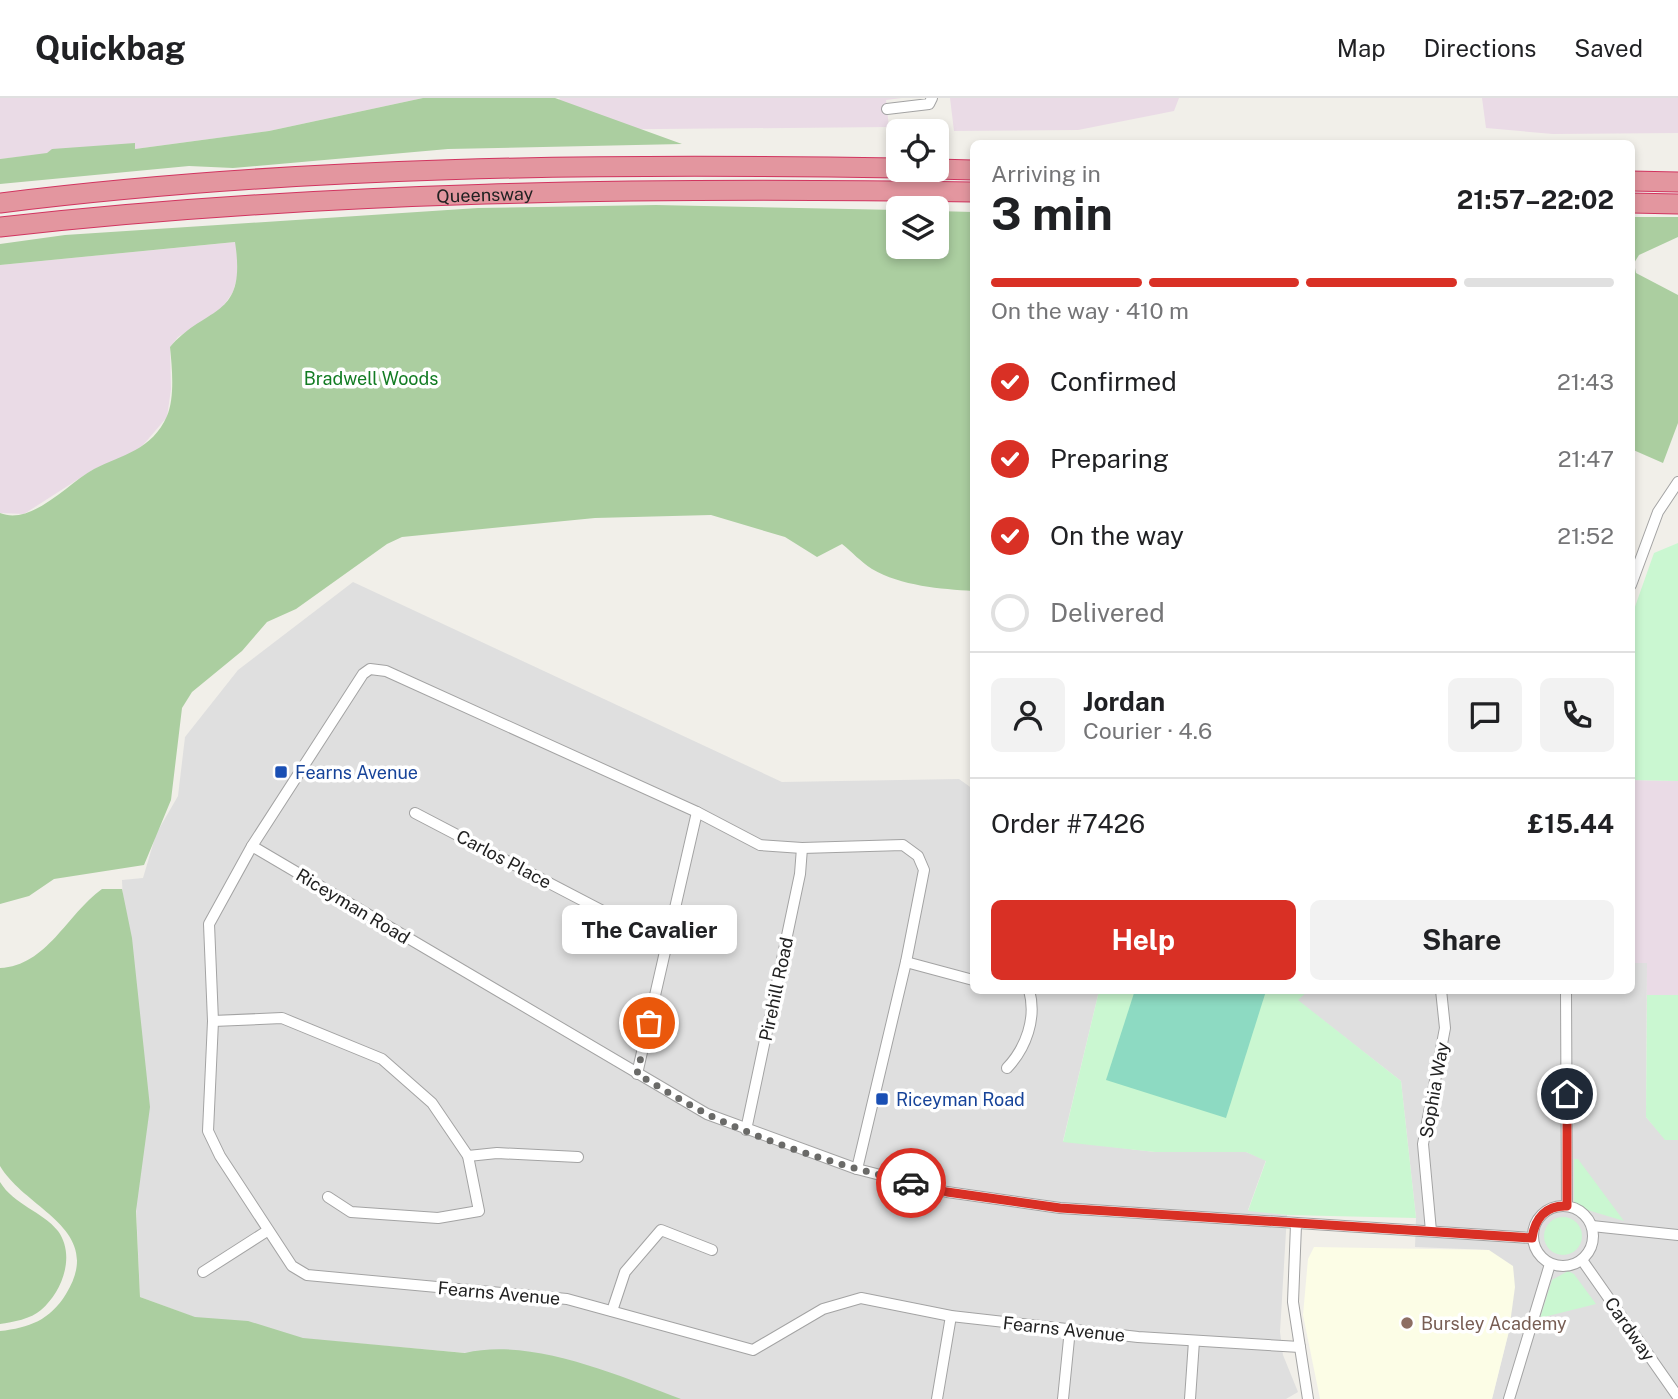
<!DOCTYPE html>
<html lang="en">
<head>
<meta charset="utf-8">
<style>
  :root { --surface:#fff; --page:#f2f2f2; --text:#202124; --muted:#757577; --line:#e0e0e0; --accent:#d93025 }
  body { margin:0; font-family:"Public Sans",sans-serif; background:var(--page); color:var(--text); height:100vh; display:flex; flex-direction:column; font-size:26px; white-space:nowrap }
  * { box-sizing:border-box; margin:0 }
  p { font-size:23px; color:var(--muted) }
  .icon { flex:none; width:38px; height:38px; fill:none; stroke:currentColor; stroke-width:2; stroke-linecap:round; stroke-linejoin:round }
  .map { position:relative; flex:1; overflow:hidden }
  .details { position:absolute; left:970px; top:42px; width:665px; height:854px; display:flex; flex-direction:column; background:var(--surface); border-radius:10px; box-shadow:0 4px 10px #0003 }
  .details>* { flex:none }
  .fabs { position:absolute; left:886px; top:21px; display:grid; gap:14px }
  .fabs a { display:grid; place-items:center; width:63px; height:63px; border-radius:10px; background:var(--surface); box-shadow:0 4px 10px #0003; font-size:35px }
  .pin { position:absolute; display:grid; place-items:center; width:60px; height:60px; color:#fff; margin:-30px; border:4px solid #fff; border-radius:50%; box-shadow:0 2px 7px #0007 }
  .courier { position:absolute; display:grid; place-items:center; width:70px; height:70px; margin:-35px; border:5px solid #d93025; border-radius:50%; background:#fff; color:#222; box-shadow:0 2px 9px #0007 }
  .bubble { position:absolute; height:49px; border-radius:10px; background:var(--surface); box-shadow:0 4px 10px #0003; font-size:23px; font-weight:700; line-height:49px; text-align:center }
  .headline em { font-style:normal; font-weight:700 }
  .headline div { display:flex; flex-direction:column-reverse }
  .headline { display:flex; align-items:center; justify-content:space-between; height:119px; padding:0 21px }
  h1 { font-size:46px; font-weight:700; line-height:52px }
  .bar { display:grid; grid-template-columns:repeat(4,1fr); gap:10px 7px; align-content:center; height:84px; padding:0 21px }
  .bar i { height:9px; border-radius:5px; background:var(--line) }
  .bar .active { background:var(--accent) }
  .bar p { grid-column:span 4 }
  .line { display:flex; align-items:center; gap:18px; padding:0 21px; border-top:2px solid var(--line) }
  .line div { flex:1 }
  .round { display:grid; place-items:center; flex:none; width:74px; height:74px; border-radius:10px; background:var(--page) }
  ol { padding:0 21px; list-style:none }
  li { display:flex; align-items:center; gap:21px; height:77px }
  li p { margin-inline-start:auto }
  li .icon { padding:7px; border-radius:50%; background:var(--accent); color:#fff; stroke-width:4 }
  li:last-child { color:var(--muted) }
  li i { width:38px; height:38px; border:4px solid var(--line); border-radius:50% }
  .action { display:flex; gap:14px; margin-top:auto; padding:14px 21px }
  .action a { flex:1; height:80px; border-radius:10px; background:var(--accent); color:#fff; font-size:28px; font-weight:700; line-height:80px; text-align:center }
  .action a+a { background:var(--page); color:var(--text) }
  header { display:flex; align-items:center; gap:42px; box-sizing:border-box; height:98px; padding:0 35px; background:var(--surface); border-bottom:2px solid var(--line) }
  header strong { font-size:33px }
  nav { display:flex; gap:38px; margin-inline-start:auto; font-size:24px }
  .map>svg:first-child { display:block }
  .residential { fill:#dfdfdf }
  .industrial { fill:#eadbe6 }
  .education { fill:#fcfde6 }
  .forest { fill:#abcea0 }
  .park { fill:#caf7d1 }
  .pitch { fill:#8ddac2 }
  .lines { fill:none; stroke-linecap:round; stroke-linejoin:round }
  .street-casing { stroke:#a3a3a3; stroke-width:12 }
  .highway-casing { stroke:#d1345f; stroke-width:21 }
  .street { stroke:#fff; stroke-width:10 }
  .highway { stroke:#e3969f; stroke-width:19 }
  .done { stroke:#6a6a68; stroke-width:7; stroke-dasharray:0 12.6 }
  .route { stroke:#d93025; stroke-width:9 }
  .transit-dot { fill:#1a4fb4; stroke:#fff; stroke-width:2.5 }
  .education-dot { fill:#8d6e63; stroke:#fff; stroke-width:2.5 }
  .labels { text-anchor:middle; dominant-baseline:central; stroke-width:7; stroke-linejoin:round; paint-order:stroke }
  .street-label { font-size:18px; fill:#222; stroke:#fff }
  .park-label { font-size:18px; fill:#137c23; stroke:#fff }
  .transit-label { font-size:18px; fill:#164399; stroke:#fff; text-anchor:start }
  .education-label { font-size:18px; fill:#785e54; stroke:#fff; text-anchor:start }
</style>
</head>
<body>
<header>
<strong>Quickbag</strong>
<nav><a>Map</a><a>Directions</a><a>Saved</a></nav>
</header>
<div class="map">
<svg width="1678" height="1301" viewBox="0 0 1678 1301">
  <rect width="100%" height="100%" fill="#f1efe9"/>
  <g class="residential">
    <polygon points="353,484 782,684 959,681 973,691 973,892 1099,893 1063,1043 1155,1054 1246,1054 1266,1062 1248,1112 1287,1117 1280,1234 1283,1257 1298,1294 1286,1301 668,1301 535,1261 237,1235 140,1199 122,782 143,780 156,736 178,698 185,639 238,572"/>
    <polygon points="1631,865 1647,865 1646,1019 1665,1041 1678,1042 1678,1301 1492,1301 1509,1233 1489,1152 1415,1149 1416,1120 1401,983 1297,902 1308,892 1631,892"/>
  </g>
  <g class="industrial">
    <polygon points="0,0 423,0 269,33 135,51 135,46 0,61"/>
    <polygon points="560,0 902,0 886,2 889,29 554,32 554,9"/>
    <polygon points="950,0 1179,0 1174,13 1078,32 954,33"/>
    <polygon points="1482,0 1678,0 1678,35 1553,36 1486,30"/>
    <polygon points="236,144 238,176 233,194 219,214 178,239 170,249 171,291 167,319 144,346 131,357 94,371 24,416 0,415 0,167"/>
    <polygon points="1631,682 1678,683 1678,897 1647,897 1647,865 1631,865"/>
  </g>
  <polygon class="education" points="1314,1149 1489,1152 1513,1168 1515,1189 1509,1233 1492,1301 1320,1301 1303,1217 1308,1161"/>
  <g class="forest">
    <polygon points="423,0 555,0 682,46 448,51 233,70 189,68 0,86 0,61 47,55 52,51 135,45 135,51 269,33"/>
    <path d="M656,107L898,112V149H936V113L973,114V493C941,491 901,488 872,471C861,464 852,454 842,446L817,459L785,439L711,417L595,420L402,439L387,446L296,511L267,524L242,553L192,594L182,610L171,702L144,767L54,781L29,798L0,806V415C32,428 68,385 94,371C122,357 152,352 167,318C175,299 172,269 170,249C207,206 247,222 235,144L0,167V146L65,137L478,110Z"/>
    <polygon points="1631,119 1678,119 1678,139 1639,157 1634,165 1636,175 1678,197 1678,325 1663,365 1631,351"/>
    <path d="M102,791H122L132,840L150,1009L136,1113L140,1199L195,1219L248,1223L303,1240L465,1255C531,1239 620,1278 681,1301H0V1233C29,1230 50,1222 66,1196C106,1131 26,1112 0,1068V870C47,868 67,816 102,791Z"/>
    <path d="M0,1084C14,1107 42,1113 58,1133C76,1158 62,1194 41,1212C31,1221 13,1224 0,1226Z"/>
  </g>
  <g class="park">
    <polygon points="1678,445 1678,683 1631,682 1631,520 1654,455"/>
    <polygon points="1099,893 1308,893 1298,902 1401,983 1416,1120 1287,1117 1248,1113 1266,1063 1246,1054 1155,1054 1063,1044"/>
    <polygon points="1647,897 1678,897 1678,1042 1665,1042 1646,1019"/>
    <polygon points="1574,1061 1578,1061 1624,1123 1574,1108"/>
    <circle cx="1563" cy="1138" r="19"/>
    <polygon points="1568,1173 1574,1176 1596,1206 1540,1220 1552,1182"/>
  </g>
  <polygon class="pitch" points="1135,892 1266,893 1226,1020 1106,982"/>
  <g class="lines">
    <g class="street-casing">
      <g id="street">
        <polyline points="887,11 929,6 932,0"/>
        <polyline points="1631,487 1658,414 1678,384"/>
        <polyline points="415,715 668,847"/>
        <polyline points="252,748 707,1016 857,1071 947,1094 1060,1110 1532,1140"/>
        <polyline points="906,864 973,882"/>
        <polyline points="1566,892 1567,1108"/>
        <polyline points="213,923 282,920 382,961 432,1005 468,1058 479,1113 438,1120 351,1114 328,1099"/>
        <path d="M1007,970C1026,950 1037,920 1029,892"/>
        <polyline points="637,976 697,714"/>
        <polyline points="746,1032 800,776 802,750"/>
        <polyline points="468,1058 497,1055 578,1059"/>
        <polyline points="857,1071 906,864 924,772 918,758 903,747 802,750 760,747 697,714 386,573 370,571 363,576 252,748 209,826 213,923 208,1033 220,1058 292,1168 307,1177 567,1201 753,1252 823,1211 861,1200 951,1218 1138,1239 1300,1249"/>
        <circle cx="1563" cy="1138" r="30"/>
        <polyline points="1296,1127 1293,1204 1308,1301"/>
        <polyline points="1592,1128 1678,1137"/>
        <polyline points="1431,1133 1423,1046 1445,930 1441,892"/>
        <polyline points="1582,1162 1678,1299"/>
        <polyline points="203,1174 267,1133"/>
        <polyline points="612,1213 625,1174 661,1132 712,1152"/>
        <polyline points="937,1301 951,1218"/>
        <polyline points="1063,1301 1070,1231"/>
        <polyline points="1190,1301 1194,1243"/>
        <polyline points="1509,1301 1550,1166"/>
      </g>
    </g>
    <g class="highway-casing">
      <g id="highway">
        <polyline points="936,71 973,72"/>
        <polyline points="1631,83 1678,84"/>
        <path d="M0,105C297,68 599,65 898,70"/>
        <polyline points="1631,105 1678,106"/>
        <path id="s1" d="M0,129C322,93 649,89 973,94"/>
      </g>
    </g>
    <use href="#street" class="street"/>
    <use href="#highway" class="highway"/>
  </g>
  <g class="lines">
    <path class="done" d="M649,925L637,976C660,989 683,1004 707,1016C771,1047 843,1068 911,1085"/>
    <path class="route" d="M911,1085L947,1094L1060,1110L1532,1140C1535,1120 1546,1107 1567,1108V996"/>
  </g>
  <g class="transit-dot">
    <rect x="274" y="667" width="14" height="14" rx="3.5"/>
    <rect x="875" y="994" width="14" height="14" rx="3.5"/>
  </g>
  <circle class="education-dot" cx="1407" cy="1225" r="7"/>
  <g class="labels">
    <g class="street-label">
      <text stroke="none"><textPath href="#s1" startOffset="486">Queensway</textPath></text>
      <text transform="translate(504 761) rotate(28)">Carlos Place</text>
      <text transform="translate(353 808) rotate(31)">Riceyman Road</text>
      <text transform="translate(776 891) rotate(-78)">Pirehill Road</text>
      <text transform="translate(1434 992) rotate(-80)">Sophia Way</text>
      <text transform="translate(499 1195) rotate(5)">Fearns Avenue</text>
      <text transform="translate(1064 1231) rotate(6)">Fearns Avenue</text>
      <text transform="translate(1630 1231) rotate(55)">Cardway</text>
    </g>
    <g class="park-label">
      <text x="371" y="280">Bradwell Woods</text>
    </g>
    <g class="transit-label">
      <text x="295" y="674">Fearns Avenue</text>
      <text x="896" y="1001">Riceyman Road</text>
    </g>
    <g class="education-label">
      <text x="1421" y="1225">Bursley Academy</text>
    </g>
  </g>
</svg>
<div class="fabs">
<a><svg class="icon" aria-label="locate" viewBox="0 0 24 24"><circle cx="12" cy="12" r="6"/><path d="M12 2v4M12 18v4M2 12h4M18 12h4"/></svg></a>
<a><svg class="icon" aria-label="layers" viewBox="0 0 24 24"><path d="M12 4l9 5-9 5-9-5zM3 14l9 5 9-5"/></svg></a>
</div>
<div class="pin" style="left:649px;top:925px;background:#ea580c"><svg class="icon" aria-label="bag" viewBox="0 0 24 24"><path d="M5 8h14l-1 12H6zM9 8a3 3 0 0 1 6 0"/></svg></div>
<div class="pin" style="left:1567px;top:996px;background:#1f2937"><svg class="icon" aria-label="home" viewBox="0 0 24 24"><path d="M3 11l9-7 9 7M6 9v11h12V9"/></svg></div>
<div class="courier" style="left:911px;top:1085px"><svg class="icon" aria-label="car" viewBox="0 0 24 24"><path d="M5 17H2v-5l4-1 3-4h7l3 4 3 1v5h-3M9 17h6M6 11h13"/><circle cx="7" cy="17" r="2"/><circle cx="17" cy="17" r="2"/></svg></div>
<div class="bubble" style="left:562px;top:807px;width:175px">The Cavalier</div>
<section class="details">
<div class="headline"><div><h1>3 min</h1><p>Arriving in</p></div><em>21:57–22:02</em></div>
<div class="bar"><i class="active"></i><i class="active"></i><i class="active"></i><i></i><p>On the way · 410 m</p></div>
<ol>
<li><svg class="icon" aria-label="check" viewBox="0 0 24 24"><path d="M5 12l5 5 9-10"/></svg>Confirmed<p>21:43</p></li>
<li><svg class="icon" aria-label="check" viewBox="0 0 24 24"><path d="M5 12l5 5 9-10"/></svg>Preparing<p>21:47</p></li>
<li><svg class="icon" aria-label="check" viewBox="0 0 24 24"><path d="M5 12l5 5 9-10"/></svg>On the way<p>21:52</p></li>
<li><i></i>Delivered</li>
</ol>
<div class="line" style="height:126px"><a class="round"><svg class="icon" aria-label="person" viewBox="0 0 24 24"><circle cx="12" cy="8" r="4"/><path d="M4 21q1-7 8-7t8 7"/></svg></a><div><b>Jordan</b><p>Courier · 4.6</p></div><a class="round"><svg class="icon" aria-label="chat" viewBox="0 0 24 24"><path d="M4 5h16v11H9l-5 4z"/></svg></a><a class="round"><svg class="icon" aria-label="phone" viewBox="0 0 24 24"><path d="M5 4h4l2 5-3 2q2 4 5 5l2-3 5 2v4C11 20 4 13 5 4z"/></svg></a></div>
<div class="line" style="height:91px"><div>Order #7426</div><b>£15.44</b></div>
<div class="action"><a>Help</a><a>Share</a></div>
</section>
</div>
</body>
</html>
